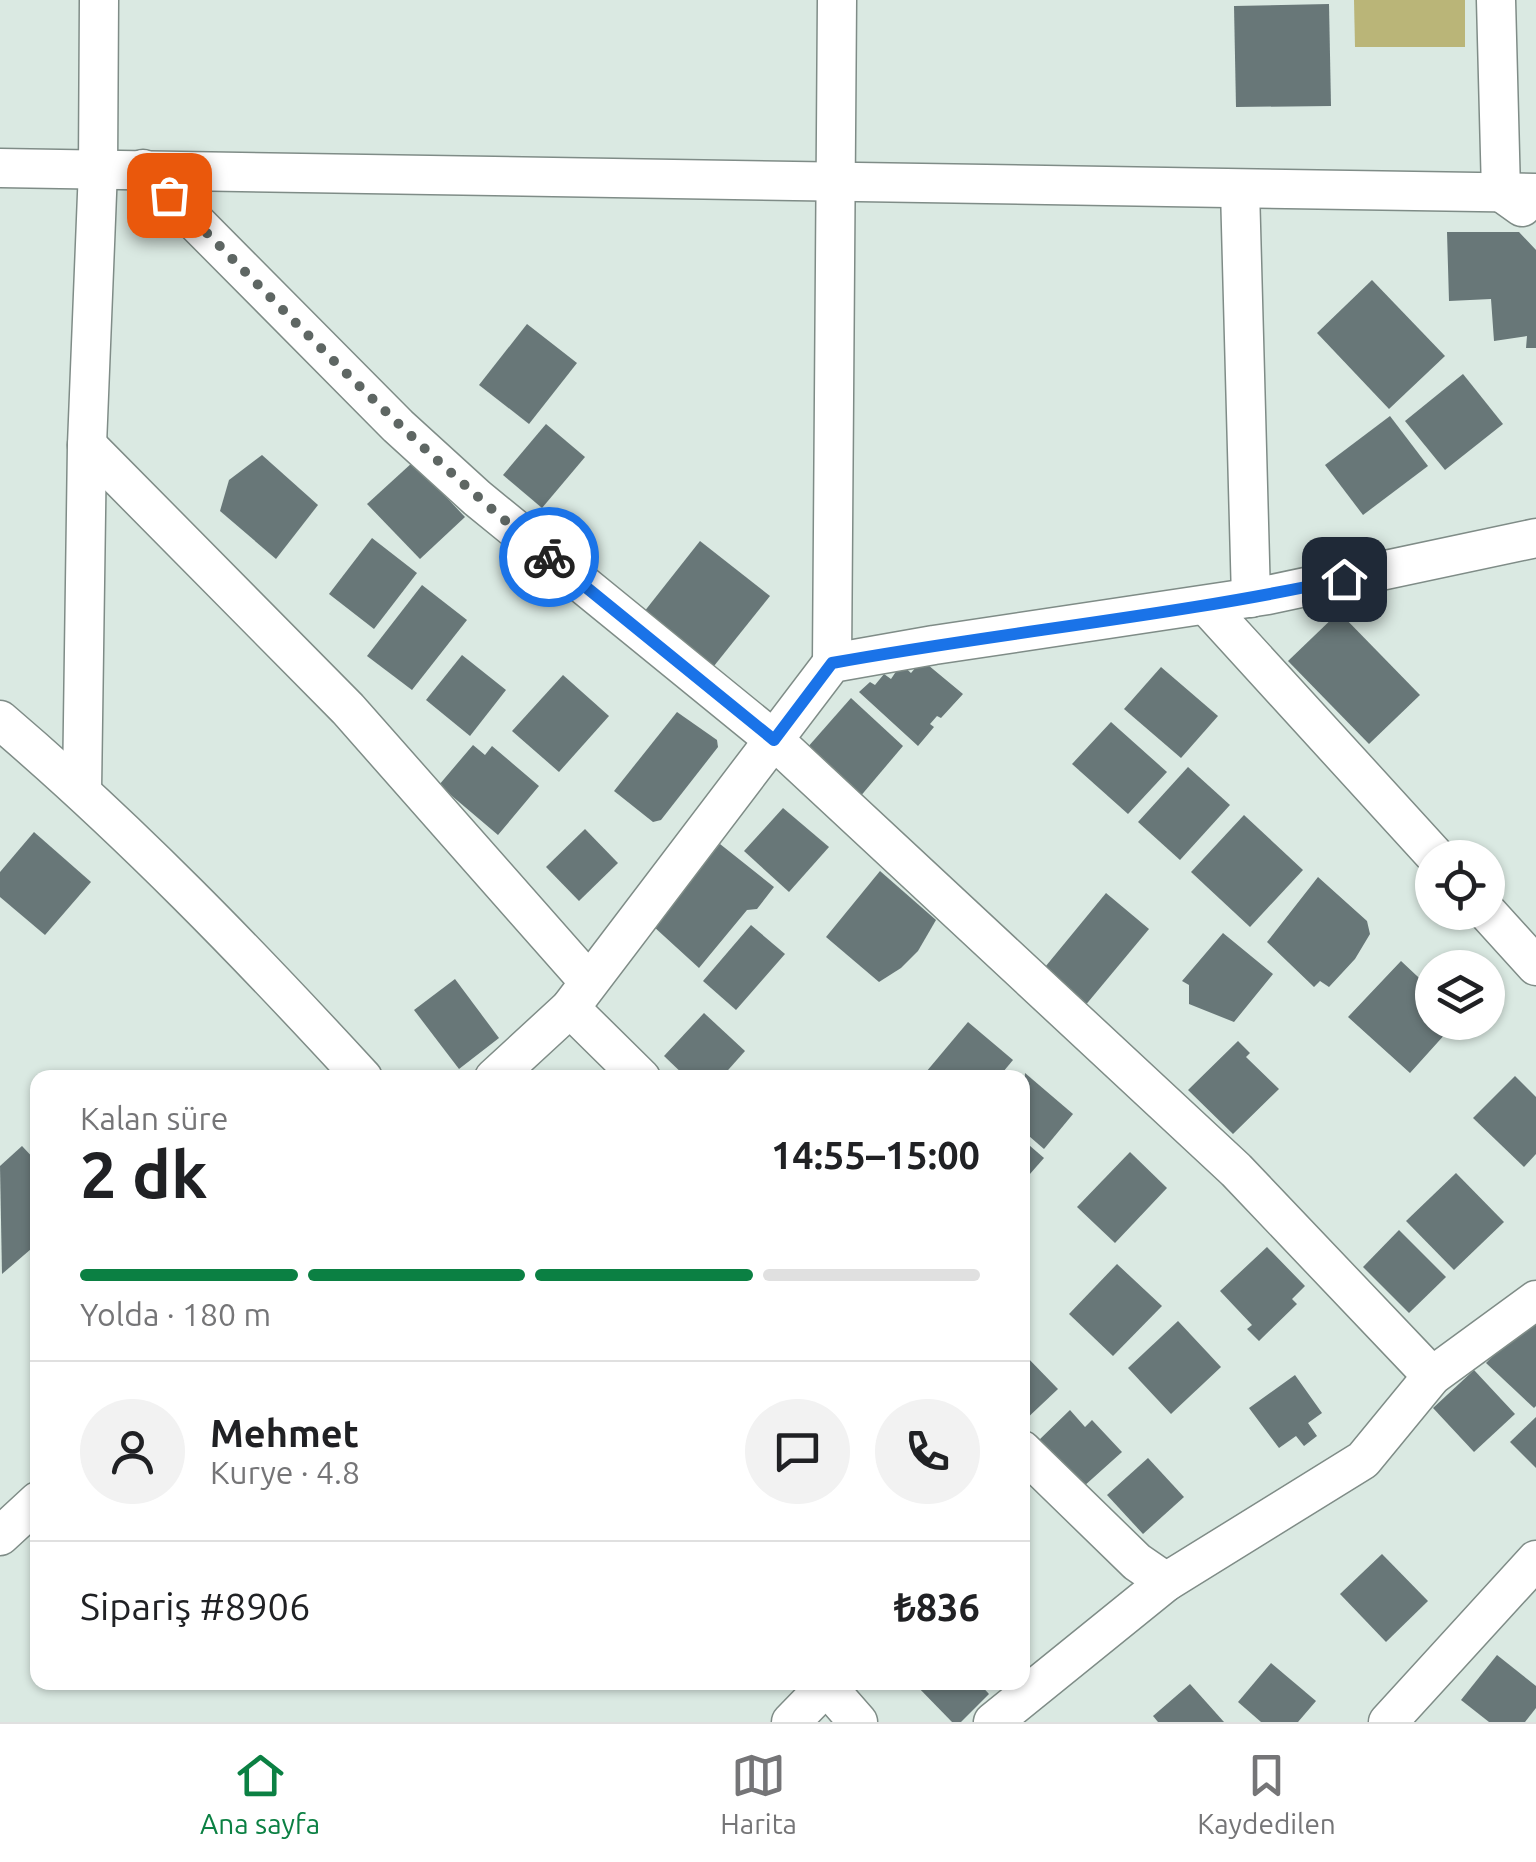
<!DOCTYPE html>
<html lang="tr">
<head>
<meta charset="utf-8">
<style>
  :root { --surface:#fff; --page:#f2f2f2; --text:#202124; --muted:#757577; --line:#e0e0e0; --accent:#0b8043 }
  body { margin:0; font-family:Ubuntu,sans-serif; background:var(--page); color:var(--text); height:100vh; display:flex; flex-direction:column; font-size:38px; white-space:nowrap }
  * { box-sizing:border-box; margin:0 }
  p { font-size:32px; color:var(--muted) }
  .icon { flex:none; width:55px; height:55px; fill:none; stroke:currentColor; stroke-width:2; stroke-linecap:round; stroke-linejoin:round }
  .map { position:relative; flex:1; overflow:hidden }
  .sheet { position:absolute; left:30px; top:1070px; width:1000px; height:620px; display:flex; flex-direction:column; background:var(--surface); border-radius:20px; box-shadow:0 2px 8px #0004 }
  .sheet>* { flex:none }
  .fabs { position:absolute; left:1415px; top:840px; display:grid; gap:20px }
  .fabs a { display:grid; place-items:center; width:90px; height:90px; border-radius:50%; background:var(--surface); box-shadow:0 2px 8px #0004; font-size:50px }
  .pin { position:absolute; display:grid; place-items:center; width:85px; height:85px; color:#fff; margin:-42px; border-radius:20px; box-shadow:0 5px 15px #0006 }
  .courier { position:absolute; display:grid; place-items:center; width:100px; height:100px; margin:-50px; border:8px solid #1a73e8; border-radius:50%; background:#fff; color:#222; box-shadow:0 2px 12px #0007 }
  .summary em { font-style:normal; font-weight:700 }
  .summary div { display:flex; flex-direction:column-reverse }
  .summary { display:flex; align-items:center; justify-content:space-between; height:170px; padding:0 50px }
  h1 { font-size:65px; font-weight:700; line-height:75px }
  .bar { display:grid; grid-template-columns:repeat(4,1fr); gap:15px 10px; align-content:center; height:120px; padding:0 50px }
  .bar i { height:12px; border-radius:8px; background:var(--line) }
  .bar .current { background:var(--accent) }
  .bar p { grid-column:span 4 }
  .line { display:flex; align-items:center; gap:25px; padding:0 50px; border-top:2px solid var(--line) }
  .line div { flex:1 }
  .round { display:grid; place-items:center; flex:none; width:105px; height:105px; border-radius:52px; background:var(--page) }
  .menu { display:flex; justify-content:space-around; align-items:center; height:140px; border-top:2px solid var(--line); background:var(--surface); font-size:28px; color:var(--muted) }
  .menu a { display:grid; justify-items:center; gap:5px }
  .menu .current { color:var(--accent) }
  .map>svg:first-child { display:block }
  .green { fill:#bab578 }
  .building { fill:#687778 }
  .lines { fill:none; stroke-linecap:round; stroke-linejoin:round }
  .street-casing { stroke:#7f8c87; stroke-width:41 }
  .street { stroke:#fff; stroke-width:38 }
  .done { stroke:#5e6663; stroke-width:10; stroke-dasharray:0 18 }
  .route { stroke:#1a73e8; stroke-width:12 }
</style>
</head>
<body>
<div class="map">
<svg width="1536" height="1722" viewBox="0 0 1536 1722">
  <rect width="100%" height="100%" fill="#dae9e2"/>
  <polygon class="green" points="1354,0 1465,0 1465,47 1355,47"/>
  <g class="building">
    <polygon points="1329,4 1331,106 1236,107 1234,6"/>
    <polygon points="1447,232 1519,232 1536,250 1536,348 1526,348 1527,336 1494,341 1491,299 1449,301"/>
    <polygon points="1372,280 1445,356 1389,409 1317,333"/>
    <polygon points="527,324 577,363 529,424 479,385"/>
    <polygon points="1463,374 1503,424 1445,470 1405,421"/>
    <polygon points="1390,416 1428,466 1363,515 1325,465"/>
    <polygon points="546,424 585,457 542,508 503,475"/>
    <polygon points="262,455 318,505 276,559 220,511 229,480"/>
    <polygon points="413,462 465,517 420,559 367,504"/>
    <polygon points="372,538 417,573 374,629 329,594"/>
    <polygon points="700,541 770,596 710,671 640,617"/>
    <polygon points="422,585 467,620 412,690 367,656"/>
    <polygon points="1339,612 1420,695 1369,744 1288,661"/>
    <polygon points="462,655 506,690 470,736 426,700"/>
    <polygon points="922,660 963,694 941,718 937,716 930,724 934,727 918,746 859,692 870,682 875,685 884,674 891,679 901,664 911,673"/>
    <polygon points="1161,667 1218,716 1181,758 1124,709"/>
    <polygon points="563,675 609,716 559,772 512,731"/>
    <polygon points="851,698 903,746 859,798 807,748"/>
    <polygon points="677,712 717,740 718,747 661,820 653,822 614,791"/>
    <polygon points="1111,722 1167,772 1128,814 1072,764"/>
    <polygon points="473,745 485,755 492,746 539,786 498,835 439,785"/>
    <polygon points="1188,767 1230,805 1180,860 1138,822"/>
    <polygon points="783,808 829,847 789,892 744,851"/>
    <polygon points="1244,815 1303,870 1250,927 1191,872"/>
    <polygon points="585,829 618,863 579,901 546,867"/>
    <polygon points="34,832 91,882 45,935 0,897 0,872"/>
    <polygon points="720,844 774,887 757,909 747,910 699,968 653,926"/>
    <polygon points="880,871 936,920 918,951 901,968 879,982 826,937"/>
    <polygon points="1318,877 1367,921 1370,934 1355,959 1329,987 1320,981 1314,987 1267,942"/>
    <polygon points="1106,893 1149,929 1084,1007 1041,972"/>
    <polygon points="751,925 785,954 736,1010 703,981"/>
    <polygon points="1223,933 1273,974 1234,1022 1189,1004 1189,985 1182,981"/>
    <polygon points="1401,961 1432,990 1432,1022 1456,1022 1410,1073 1348,1017"/>
    <polygon points="455,979 499,1038 459,1069 414,1010"/>
    <polygon points="704,1013 745,1051 721,1078 687,1078 664,1056"/>
    <polygon points="968,1022 1013,1060 998,1078 921,1078"/>
    <polygon points="1238,1041 1250,1053 1246,1057 1279,1089 1233,1134 1188,1090"/>
    <polygon points="1025,1073 1073,1114 1044,1149 1022,1130"/>
    <polygon points="1515,1076 1536,1097 1536,1154 1524,1167 1473,1118"/>
    <polygon points="1022,1139 1044,1158 1022,1183"/>
    <polygon points="22,1146 38,1163 38,1243 2,1274 0,1166"/>
    <polygon points="1130,1152 1167,1188 1115,1243 1077,1207"/>
    <polygon points="1456,1173 1504,1222 1454,1270 1406,1221"/>
    <polygon points="1399,1230 1446,1277 1409,1313 1363,1267"/>
    <polygon points="1267,1247 1305,1286 1292,1299 1297,1304 1259,1341 1247,1329 1252,1325 1220,1291"/>
    <polygon points="1117,1264 1162,1306 1113,1356 1069,1314"/>
    <polygon points="1536,1311 1536,1406 1534,1408 1486,1363"/>
    <polygon points="1178,1321 1221,1367 1171,1414 1128,1368"/>
    <polygon points="1022,1352 1058,1389 1022,1423"/>
    <polygon points="1474,1370 1515,1414 1474,1452 1433,1408"/>
    <polygon points="1295,1375 1322,1413 1308,1423 1317,1436 1304,1446 1296,1436 1279,1448 1249,1408"/>
    <polygon points="1070,1410 1085,1427 1092,1420 1122,1452 1083,1487 1039,1440"/>
    <polygon points="1536,1417 1536,1468 1510,1442"/>
    <polygon points="1148,1458 1184,1497 1143,1534 1107,1495"/>
    <polygon points="1382,1554 1428,1601 1386,1642 1340,1594"/>
    <polygon points="1497,1655 1536,1686 1536,1708 1525,1722 1489,1722 1461,1700"/>
    <polygon points="1271,1663 1316,1701 1298,1722 1261,1722 1238,1702"/>
    <polygon points="913,1682 978,1682 989,1694 961,1722 952,1722"/>
    <polygon points="1190,1684 1224,1722 1158,1722 1153,1716"/>
  </g>
  <g class="lines">
    <g class="street-casing">
      <g id="street">
        <polyline points="1496,0 1501,192 1522,207"/>
        <polyline points="0,168 1536,193"/>
        <polyline points="143,169 398,426 477,498 774,740 1236,1170 1432,1376"/>
        <polyline points="1240,189 1251,598"/>
        <polyline points="87,445 348,709 589,982"/>
        <polyline points="1206,605 1437,858"/>
        <polyline points="832,663 837,0"/>
        <path d="M0,720C129,830 248,953 363,1078"/>
        <polyline points="82,790 87,445 98,169 99,0"/>
        <polyline points="1487,912 1536,966"/>
        <polyline points="570,1008 641,1078"/>
        <polyline points="494,1078 570,1008 832,663 934,645 1268,595 1536,538"/>
        <polyline points="1022,1450 1137,1562 1166,1582"/>
        <polyline points="0,1536 38,1501"/>
        <polyline points="823,1682 858,1722"/>
        <polyline points="791,1722 826,1686"/>
        <polyline points="993,1722 1166,1582 1363,1460 1432,1376 1536,1300"/>
        <polyline points="1388,1722 1536,1560"/>
      </g>
    </g>
    <use href="#street" class="street"/>
  </g>
  <g class="lines">
    <path class="done" d="M169,195C293,319 413,447 549,557"/>
    <path class="route" d="M549,557L774,740L832,663C1002,632 1175,616 1344,579"/>
  </g>
</svg>
<div class="fabs">
<a><svg class="icon" aria-label="locate" viewBox="0 0 24 24"><circle cx="12" cy="12" r="6"/><path d="M12 2v4M12 18v4M2 12h4M18 12h4"/></svg></a>
<a><svg class="icon" aria-label="layers" viewBox="0 0 24 24"><path d="M12 4l9 5-9 5-9-5zM3 14l9 5 9-5"/></svg></a>
</div>
<div class="pin" style="left:169px;top:195px;background:#ea580c"><svg class="icon" aria-label="bag" viewBox="0 0 24 24"><path d="M5 8h14l-1 12H6zM9 8a3 3 0 0 1 6 0"/></svg></div>
<div class="pin" style="left:1344px;top:579px;background:#1f2937"><svg class="icon" aria-label="home" viewBox="0 0 24 24"><path d="M3 11l9-7 9 7M6 9v11h12V9"/></svg></div>
<div class="courier" style="left:549px;top:557px"><svg class="icon" aria-label="bike" viewBox="0 0 24 24"><circle cx="6" cy="16" r="4"/><circle cx="18" cy="16" r="4"/><path d="M6 16l4-8h5l3 8M10 8l3 8H6M13 5h3"/></svg></div>
<section class="sheet">
<div class="summary"><div><h1>2 dk</h1><p>Kalan süre</p></div><em>14:55–15:00</em></div>
<div class="bar"><i class="current"></i><i class="current"></i><i class="current"></i><i></i><p>Yolda · 180 m</p></div>
<div class="line" style="height:180px"><a class="round"><svg class="icon" aria-label="person" viewBox="0 0 24 24"><circle cx="12" cy="8" r="4"/><path d="M4 21q1-7 8-7t8 7"/></svg></a><div><b>Mehmet</b><p>Kurye · 4.8</p></div><a class="round"><svg class="icon" aria-label="chat" viewBox="0 0 24 24"><path d="M4 5h16v11H9l-5 4z"/></svg></a><a class="round"><svg class="icon" aria-label="phone" viewBox="0 0 24 24"><path d="M5 4h4l2 5-3 2q2 4 5 5l2-3 5 2v4C11 20 4 13 5 4z"/></svg></a></div>
<div class="line" style="height:130px"><div>Sipariş #8906</div><b>₺836</b></div>
</section>
</div>
<nav class="menu">
<a class="current"><svg class="icon" aria-label="home" viewBox="0 0 24 24"><path d="M3 11l9-7 9 7M6 9v11h12V9"/></svg>Ana sayfa</a>
<a><svg class="icon" aria-label="map" viewBox="0 0 24 24"><path d="M3 6l6-2 6 2 6-2v14l-6 2-6-2-6 2zM9 4v14M15 6v14"/></svg>Harita</a>
<a><svg class="icon" aria-label="saved" viewBox="0 0 24 24"><path d="M7 4h10v16l-5-4-5 4z"/></svg>Kaydedilen</a>
</nav>
</body>
</html>
